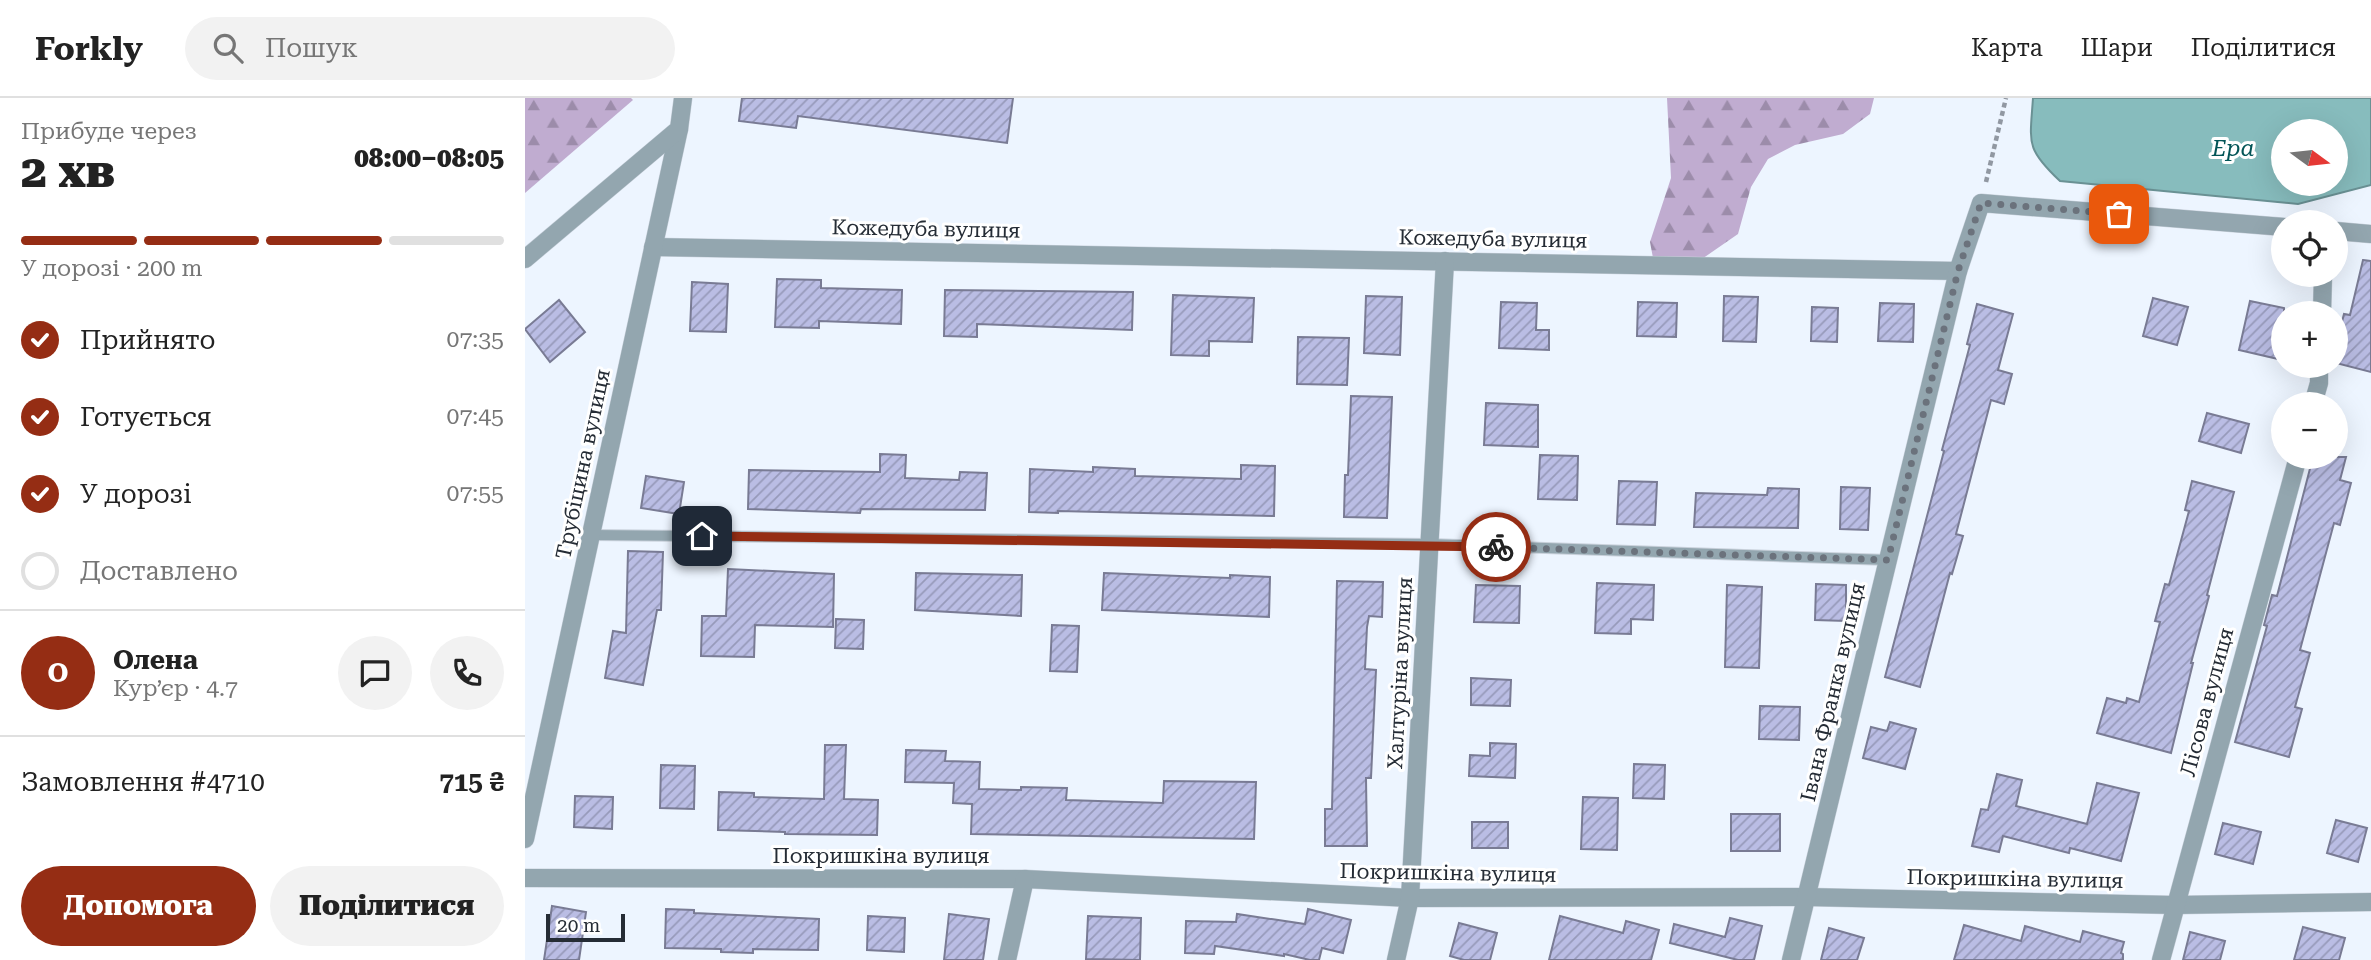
<!DOCTYPE html>
<html lang="uk">
<head>
<meta charset="utf-8">
<style>
  :root { --surface:#fff; --page:#f2f2f2; --text:#222; --muted:#767676; --line:#e0e0e0; --accent:#952d14 }
  body { margin:0; font-family:"Roboto Serif",serif; background:var(--page); color:var(--text); height:100vh; display:flex; flex-direction:column; font-size:26px; white-space:nowrap }
  * { box-sizing:border-box; margin:0 }
  p { font-size:23px; color:var(--muted) }
  .icon { flex:none; width:38px; height:38px; fill:none; stroke:currentColor; stroke-width:2; stroke-linecap:round; stroke-linejoin:round }
  .map { position:relative; flex:1; overflow:hidden }
  .details { display:flex; flex-direction:column; background:var(--surface); width:525px }
  .details>* { flex:none }
  .needle { width:46px; rotate:105deg }
  .buttons { position:absolute; left:1746px; top:21px; display:grid; gap:14px }
  .buttons a { display:grid; place-items:center; width:77px; height:77px; border-radius:50%; background:var(--surface); box-shadow:0 7px 28px #0002; font-size:35px }
  .scale { position:absolute; left:21px; bottom:18px; width:79px; box-sizing:border-box; padding-left:7px; border:4px solid #252c35; border-top:0; font-size:19px; line-height:24px; white-space:nowrap; color:#252c35; -webkit-text-stroke:5px #fff; paint-order:stroke }
  .pin { position:absolute; display:grid; place-items:center; width:60px; height:60px; color:#fff; margin:-30px; border-radius:14px; box-shadow:0 4px 10px #0006 }
  .courier { position:absolute; display:grid; place-items:center; width:70px; height:70px; margin:-35px; border:5px solid #952d14; border-radius:50%; background:#fff; color:#222; box-shadow:0 2px 9px #0007 }
  .headline em { font-style:normal; font-weight:800 }
  .headline div { display:flex; flex-direction:column-reverse }
  .headline { display:flex; align-items:center; justify-content:space-between; height:119px; padding:0 21px }
  h1 { font-size:46px; font-weight:800; line-height:52px }
  .bar { display:grid; grid-template-columns:repeat(4,1fr); gap:10px 7px; align-content:center; height:84px; padding:0 21px }
  .bar i { height:9px; border-radius:5px; background:var(--line) }
  .bar .on { background:var(--accent) }
  .bar p { grid-column:span 4 }
  .line { display:flex; align-items:center; gap:18px; padding:0 21px; border-top:2px solid var(--line) }
  .line div { flex:1 }
  .round { display:grid; place-items:center; flex:none; width:74px; height:74px; border-radius:37px; background:var(--page) }
  ol { padding:0 21px; list-style:none }
  li { display:flex; align-items:center; gap:21px; height:77px }
  li p { margin-inline-start:auto }
  li .icon { padding:7px; border-radius:50%; background:var(--accent); color:#fff; stroke-width:4 }
  li:last-child { color:var(--muted) }
  li i { width:38px; height:38px; border:4px solid var(--line); border-radius:50% }
  .button { display:flex; gap:14px; margin-top:auto; padding:14px 21px }
  .button a { flex:1; height:80px; border-radius:42px; background:var(--accent); color:#fff; font-size:28px; font-weight:800; line-height:80px; text-align:center }
  .button a+a { background:var(--page); color:var(--text) }
  header { display:flex; align-items:center; gap:42px; box-sizing:border-box; height:98px; padding:0 35px; background:var(--surface); border-bottom:2px solid var(--line) }
  header strong { font-size:33px }
  nav { display:flex; gap:38px; margin-inline-start:auto; font-size:24px }
  .search { width:490px; height:63px; background:var(--page); display:flex; align-items:center; gap:18px; box-sizing:border-box; padding:0 24px; border-radius:38px; color:var(--muted); font-size:26px }
  main { display:flex; flex:1; min-height:0 }
  .map>svg:first-child { display:block }
  .forest { fill:url(#forest-firs) }
  .water { fill:#87bcbd; stroke:#6a9194; stroke-width:2; fill-rule:evenodd }
  .building { fill:url(#building-hatch); stroke:#797b94; stroke-width:2 }
  .lines { fill:none; stroke-linecap:round; stroke-linejoin:round }
  .service-casing { stroke:#c9d1db; stroke-width:12 }
  .minor-casing { stroke:#c9d1db; stroke-width:19 }
  .tertiary-casing { stroke:#c9d1db; stroke-width:19 }
  .path { stroke:#9198a2; stroke-width:4.5; stroke-dasharray:5 3.5; stroke-linecap:butt }
  .service { stroke:#93a6af; stroke-width:10 }
  .minor { stroke:#93a6af; stroke-width:18 }
  .tertiary { stroke:#93a6af; stroke-width:18 }
  .done { stroke:#6b727c; stroke-width:7; stroke-dasharray:0 12.6 }
  .route { stroke:#952d14; stroke-width:9 }
  .labels { text-anchor:middle; dominant-baseline:central; stroke-width:6; stroke-linejoin:round; paint-order:stroke }
  .street-label { font-size:21px; fill:#252c35; stroke:#fff }
  .water-label { font-size:23px; font-style:italic; fill:#035557; stroke:#fff }
</style>
</head>
<body>
<header>
<strong>Forkly</strong>
<div class="search"><svg class="icon" aria-label="search" viewBox="0 0 24 24"><circle cx="10" cy="10" r="6"/><path d="M15 15l6 6"/></svg>Пошук</div>
<nav><a>Карта</a><a>Шари</a><a>Поділитися</a></nav>
</header>
<main>
<section class="details">
<div class="headline"><div><h1>2 хв</h1><p>Прибуде через</p></div><em>08:00–08:05</em></div>
<div class="bar"><i class="on"></i><i class="on"></i><i class="on"></i><i></i><p>У дорозі · 200 m</p></div>
<ol>
<li><svg class="icon" aria-label="check" viewBox="0 0 24 24"><path d="M5 12l5 5 9-10"/></svg>Прийнято<p>07:35</p></li>
<li><svg class="icon" aria-label="check" viewBox="0 0 24 24"><path d="M5 12l5 5 9-10"/></svg>Готується<p>07:45</p></li>
<li><svg class="icon" aria-label="check" viewBox="0 0 24 24"><path d="M5 12l5 5 9-10"/></svg>У дорозі<p>07:55</p></li>
<li><i></i>Доставлено</li>
</ol>
<div class="line" style="height:126px"><b class="round" style="background:var(--accent);color:#fff">О</b><div><b>Олена</b><p>Кур’єр · 4.7</p></div><a class="round"><svg class="icon" aria-label="chat" viewBox="0 0 24 24"><path d="M4 5h16v11H9l-5 4z"/></svg></a><a class="round"><svg class="icon" aria-label="phone" viewBox="0 0 24 24"><path d="M5 4h4l2 5-3 2q2 4 5 5l2-3 5 2v4C11 20 4 13 5 4z"/></svg></a></div>
<div class="line" style="height:91px"><div>Замовлення #4710</div><b>715 ₴</b></div>
<div class="button"><a>Допомога</a><a>Поділитися</a></div>
</section>
<div class="map">
<svg width="1846" height="862" viewBox="0 0 1846 862">
  <defs>
    <pattern id="forest-firs" width="22" height="20" patternUnits="userSpaceOnUse" patternTransform="scale(1.75)"><rect width="22" height="20" fill="#c0acd0"/><path d="M5 1l3.5 6h-7zM16 11l3.5 6h-7z" fill="#9c8caa"/></pattern>
    <pattern id="building-hatch" width="6" height="6" patternUnits="userSpaceOnUse" patternTransform="scale(1.75)"><rect width="6" height="6" fill="#babde4"/><path d="M-1 1l2-2M0 6l6-6M5 7l2-2" fill="none" stroke="#979aba"/></pattern>
  </defs>
  <rect width="100%" height="100%" fill="#edf5ff"/>
  <g class="forest">
    <polygon points="0,0 106,0 108,2 0,95"/>
    <polygon points="1142,0 1349,0 1345,16 1318,36 1270,47 1243,61 1226,89 1213,136 1174,163 1128,160 1125,144 1146,80"/>
  </g>
  <path class="water" d="M1508,0H1846V87L1773,106L1535,83C1500,50 1505,45 1508,0ZM1759,33H1811V86H1759Z"/>
  <g class="building">
    <polygon points="217,0 488,0 482,45 273,18 271,30 214,23"/>
    <polygon points="1838,162 1846,163 1846,274 1811,265 1811,247 1819,216 1825,217"/>
    <polygon points="252,181 296,182 296,190 377,192 376,226 294,223 294,230 250,229"/>
    <polygon points="167,184 203,186 201,234 165,233"/>
    <polygon points="420,192 608,194 607,232 452,226 452,239 419,238"/>
    <polygon points="648,197 729,200 727,244 684,243 684,258 646,257"/>
    <polygon points="841,198 877,199 875,257 839,255"/>
    <polygon points="1199,198 1233,199 1231,244 1198,243"/>
    <polygon points="1628,200 1663,209 1652,247 1618,238"/>
    <polygon points="34,202 60,234 25,264 0,231"/>
    <polygon points="1725,203 1759,210 1759,235 1753,261 1714,252"/>
    <polygon points="976,204 1012,205 1011,232 1024,232 1024,252 974,250"/>
    <polygon points="1113,204 1152,205 1151,239 1112,238"/>
    <polygon points="1355,205 1389,206 1388,244 1353,243"/>
    <polygon points="1452,206 1488,216 1473,272 1487,276 1479,306 1466,302 1431,436 1438,438 1427,476 1425,475 1395,589 1360,579 1419,353 1417,352 1445,247 1442,246"/>
    <polygon points="1287,209 1313,210 1312,244 1286,243"/>
    <polygon points="773,239 824,240 822,287 772,286"/>
    <polygon points="826,298 867,299 862,420 819,419 820,377 823,377"/>
    <polygon points="961,305 1013,307 1013,349 959,347"/>
    <polygon points="1682,315 1724,326 1716,355 1674,343"/>
    <polygon points="355,356 381,357 380,380 434,382 435,374 462,375 460,412 336,411 335,415 223,411 224,372 355,374"/>
    <polygon points="1015,357 1053,358 1052,402 1013,401"/>
    <polygon points="1788,359 1821,359 1815,382 1826,385 1815,427 1809,425 1775,552 1785,555 1770,609 1777,611 1764,659 1710,644 1742,528 1739,527 1747,497 1752,498"/>
    <polygon points="716,367 750,368 749,418 533,413 533,415 504,414 505,371 568,374 568,369 610,371 610,378 716,381"/>
    <polygon points="121,378 159,384 154,416 116,410"/>
    <polygon points="1094,383 1132,384 1130,427 1092,426"/>
    <polygon points="1667,383 1709,394 1682,497 1684,498 1666,565 1668,565 1646,655 1572,635 1582,600 1601,605 1602,600 1614,604 1635,524 1630,523 1640,486 1644,487 1664,413 1660,412"/>
    <polygon points="1316,389 1345,390 1343,432 1315,431"/>
    <polygon points="1243,390 1274,391 1273,430 1169,429 1171,395 1242,397"/>
    <polygon points="103,453 138,454 136,512 132,512 118,587 80,580 88,533 101,535"/>
    <polygon points="203,471 309,476 308,529 230,527 229,559 176,558 177,518 201,518"/>
    <polygon points="391,475 497,477 496,518 390,512"/>
    <polygon points="579,475 705,480 705,477 745,479 744,519 577,512"/>
    <polygon points="812,483 858,484 857,519 844,518 842,529 840,571 851,572 846,680 841,680 842,748 800,748 800,711 807,711"/>
    <polygon points="1072,485 1129,487 1128,522 1106,521 1106,536 1070,535"/>
    <polygon points="1291,486 1321,487 1321,523 1290,522"/>
    <polygon points="951,487 995,488 994,525 949,524"/>
    <polygon points="1202,487 1237,489 1234,570 1200,569"/>
    <polygon points="311,521 339,522 338,551 310,550"/>
    <polygon points="527,527 554,528 552,574 525,573"/>
    <polygon points="946,580 986,582 985,608 946,607"/>
    <polygon points="1235,608 1275,609 1274,642 1234,641"/>
    <polygon points="1365,624 1391,631 1380,671 1338,660 1346,629 1362,633"/>
    <polygon points="965,645 991,646 990,680 944,678 945,657 965,658"/>
    <polygon points="300,647 321,647 319,701 353,702 352,737 260,736 260,734 193,732 194,694 229,695 229,699 299,701"/>
    <polygon points="381,652 421,653 420,663 455,664 454,691 496,692 496,689 542,690 541,702 638,705 639,683 731,684 729,741 446,736 447,706 428,705 429,685 380,684"/>
    <polygon points="1109,666 1140,667 1139,701 1108,700"/>
    <polygon points="136,667 170,668 169,711 135,710"/>
    <polygon points="1472,676 1497,682 1491,708 1562,726 1572,685 1614,695 1596,763 1545,750 1544,755 1478,738 1474,754 1447,748 1456,711 1463,712"/>
    <polygon points="50,698 88,699 87,731 49,729"/>
    <polygon points="1058,699 1093,700 1092,752 1056,751"/>
    <rect x="1206" y="716" width="49" height="37"/>
    <polygon points="1811,722 1842,730 1833,764 1802,755"/>
    <rect x="947" y="724" width="36" height="26"/>
    <polygon points="1698,725 1736,734 1728,766 1690,756"/>
    <polygon points="27,808 61,814 54,862 19,862"/>
    <polygon points="141,811 169,812 169,815 294,821 293,852 228,851 228,855 196,854 196,851 140,850"/>
    <polygon points="783,811 826,822 818,855 797,850 794,862 785,862 759,856 759,858 690,848 689,856 660,855 661,823 711,824 712,816 780,826"/>
    <polygon points="424,816 464,821 458,862 419,862"/>
    <polygon points="343,818 380,820 379,854 342,852"/>
    <polygon points="563,818 616,820 615,862 561,861"/>
    <polygon points="1035,818 1098,835 1101,823 1134,832 1126,862 1024,862"/>
    <polygon points="1205,820 1237,828 1229,862 1213,862 1145,845 1149,826 1200,839"/>
    <polygon points="934,825 972,835 965,862 939,862 925,858"/>
    <polygon points="1439,827 1496,843 1500,828 1555,844 1558,833 1599,844 1596,855 1598,856 1598,862 1429,862"/>
    <polygon points="1778,829 1820,840 1814,862 1769,862"/>
    <polygon points="1304,830 1339,840 1332,862 1296,862"/>
    <polygon points="1665,834 1700,843 1695,862 1658,862"/>
  </g>
  <g class="lines">
    <g class="service-casing">
      <polyline id="service" points="66,437 905,446 1363,462"/>
    </g>
    <g class="minor-casing">
      <g id="minor">
        <polyline points="1811,133 1846,136"/>
        <polyline points="128,149 1433,173 1456,105 1759,129"/>
        <polyline points="1797,215 1798,177"/>
        <polyline points="1788,306 1794,285 1794,268"/>
        <polyline points="0,741 154,31"/>
        <polyline points="0,780 500,781 885,800 1282,799 1650,807 1846,804"/>
        <polyline points="482,862 500,781"/>
        <polyline points="871,862 885,800 920,163"/>
        <polyline points="1266,862 1433,173"/>
        <polyline points="1636,862 1773,359"/>
      </g>
    </g>
    <g class="tertiary-casing">
      <polyline id="tertiary" points="0,161 154,31 158,0"/>
    </g>
    <polyline class="path" points="1461,84 1481,0"/>
    <use href="#service" class="service"/>
    <use href="#minor" class="minor"/>
    <use href="#tertiary" class="tertiary"/>
  </g>
  <g class="lines">
    <polyline class="done" points="971,449 1363,462 1433,173 1456,105 1594,116"/>
    <polyline class="route" points="177,438 971,449"/>
  </g>
  <g class="labels">
    <g class="street-label">
      <text transform="translate(401 131) rotate(1)">Кожедуба вулиця</text>
      <text transform="translate(968 141) rotate(1)">Кожедуба вулиця</text>
      <text transform="translate(58 366) rotate(-78)">Трубіцина вулиця</text>
      <text transform="translate(875 575) rotate(-87)">Халтуріна вулиця</text>
      <text transform="translate(1308 594) rotate(-77)">Івана Франка вулиця</text>
      <text transform="translate(1682 604) rotate(-75)">Лісова вулиця</text>
      <text x="356" y="758">Покришкіна вулиця</text>
      <text transform="translate(923 775) rotate(1)">Покришкіна вулиця</text>
      <text transform="translate(1490 781) rotate(1)">Покришкіна вулиця</text>
    </g>
    <g class="water-label">
      <text x="1708" y="50">Ера</text>
    </g>
  </g>
</svg>
<div class="buttons">
<a><svg class="needle" viewBox="-14 -14 28 28"><path d="M0-13l5 13h-10z" fill="#e53935"/><path d="M0 13l5-13h-10z" fill="#767676"/></svg></a>
<a><svg class="icon" aria-label="locate" viewBox="0 0 24 24"><circle cx="12" cy="12" r="6"/><path d="M12 2v4M12 18v4M2 12h4M18 12h4"/></svg></a>
<a>+</a>
<a>−</a>
</div>
<div class="scale">20 m</div>
<div class="pin" style="left:1594px;top:116px;background:#ea580c"><svg class="icon" aria-label="bag" viewBox="0 0 24 24"><path d="M5 8h14l-1 12H6zM9 8a3 3 0 0 1 6 0"/></svg></div>
<div class="pin" style="left:177px;top:438px;background:#1f2937"><svg class="icon" aria-label="home" viewBox="0 0 24 24"><path d="M3 11l9-7 9 7M6 9v11h12V9"/></svg></div>
<div class="courier" style="left:971px;top:449px"><svg class="icon" aria-label="bike" viewBox="0 0 24 24"><circle cx="6" cy="16" r="4"/><circle cx="18" cy="16" r="4"/><path d="M6 16l4-8h5l3 8M10 8l3 8H6M13 5h3"/></svg></div>
</div>
</main>
</body>
</html>
